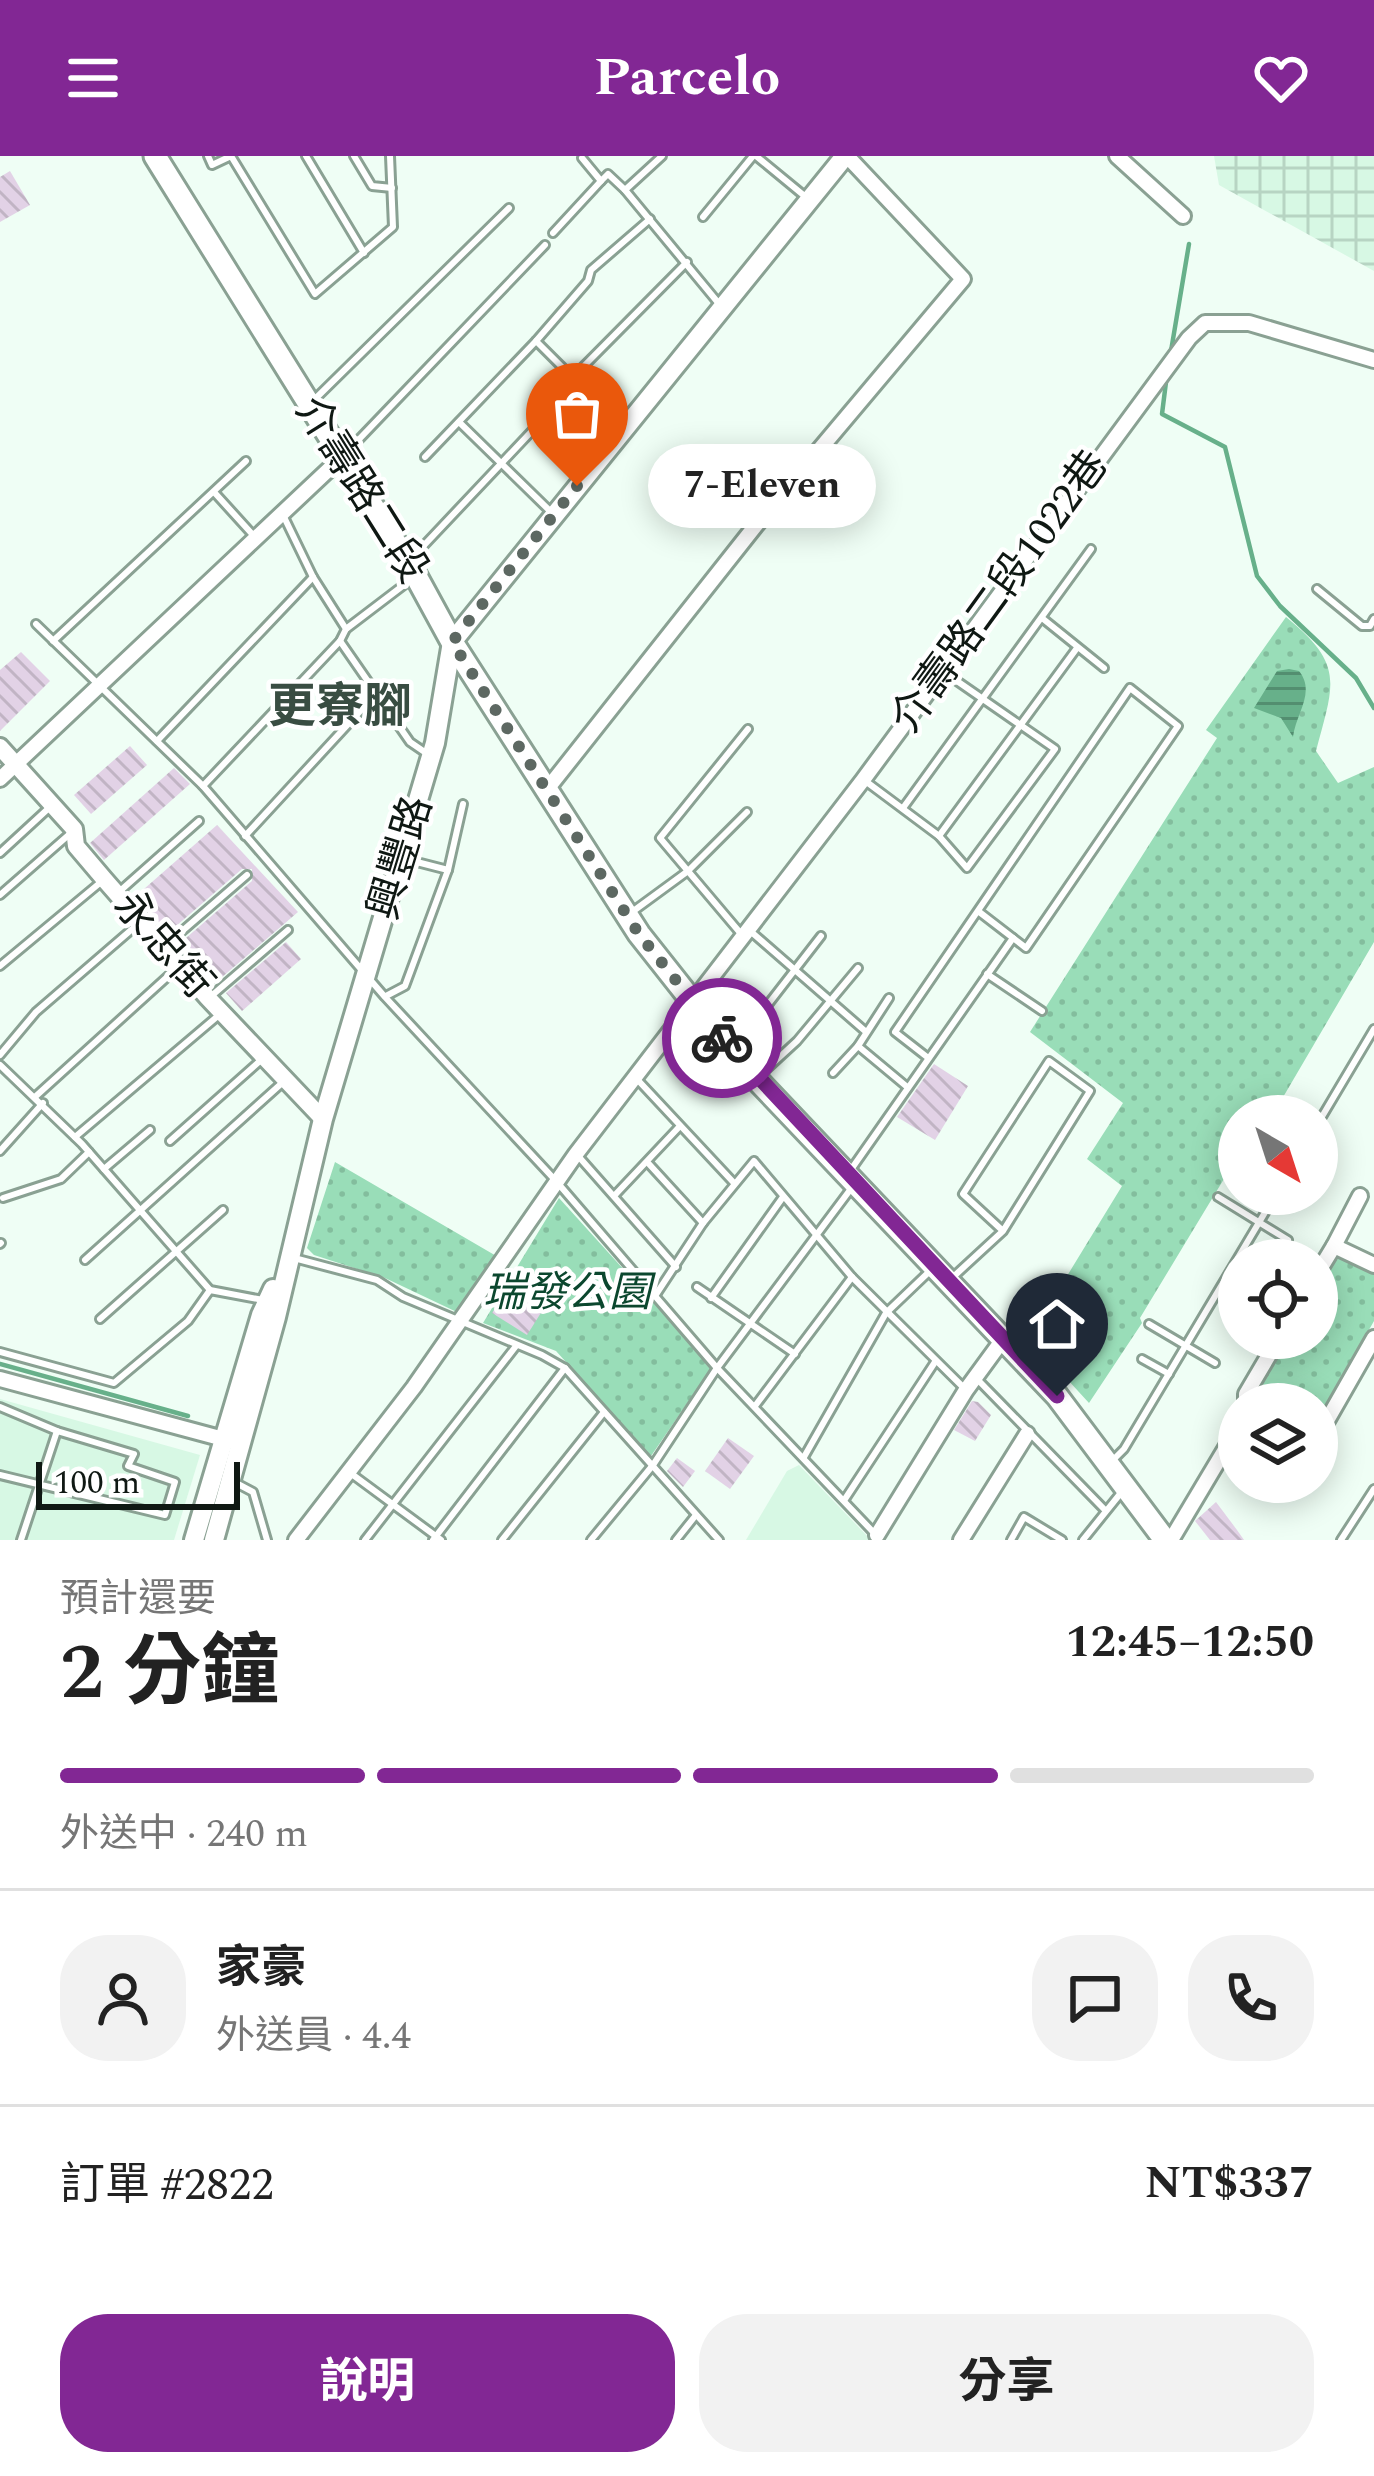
<!DOCTYPE html>
<html lang="zh-TW">
<head>
<meta charset="utf-8">
<style>
  :root { --surface:#fff; --page:#f2f2f2; --text:#222; --muted:#767676; --line:#e0e0e0; --accent:#822794 }
  body { margin:0; font-family:Spectral,"Noto Sans TC",serif; background:var(--page); color:var(--text); height:100vh; display:flex; flex-direction:column; font-size:45px; white-space:nowrap }
  * { box-sizing:border-box; margin:0 }
  p { font-size:39px; color:var(--muted) }
  .icon { flex:none; width:66px; height:66px; fill:none; stroke:currentColor; stroke-width:2; stroke-linecap:round; stroke-linejoin:round }
  .map { position:relative; height:1384px; overflow:hidden }
  .panel { display:flex; flex-direction:column; background:var(--surface); flex:1 }
  .panel>* { flex:none }
  .needle { width:78px; rotate:141deg }
  .buttons { position:absolute; left:1218px; top:939px; display:grid; gap:24px }
  .buttons a { display:grid; place-items:center; width:120px; height:120px; border-radius:50%; background:var(--surface); box-shadow:0 6px 30px #0003; font-size:60px }
  .scale { position:absolute; left:36px; bottom:30px; width:204px; box-sizing:border-box; padding-left:12px; border:6px solid #0f1813; border-top:0; font-size:33px; line-height:42px; white-space:nowrap; color:#0f1813; -webkit-text-stroke:9px #fff; paint-order:stroke }
  .pin { position:absolute; display:grid; place-items:center; width:102px; height:102px; color:#fff; margin:-123px -51px; border-radius:50% 50% 50% 0; rotate:-45deg; box-shadow:0 0 12px #0007 }
  .pin .icon { rotate:45deg }
  .courier { position:absolute; display:grid; place-items:center; width:120px; height:120px; margin:-60px; border:9px solid #822794; border-radius:50%; background:#fff; color:#222; box-shadow:0 3px 15px #0007 }
  .bubble { position:absolute; height:84px; border-radius:42px; background:var(--surface); box-shadow:0 6px 30px #0003; font-size:39px; font-weight:700; line-height:84px; text-align:center }
  .head em { font-style:normal; font-weight:700 }
  .head div { display:flex; flex-direction:column-reverse }
  .head { display:flex; align-items:center; justify-content:space-between; height:204px; padding:0 60px }
  h1 { font-size:78px; font-weight:700; line-height:90px }
  .bar { display:grid; grid-template-columns:repeat(4,1fr); gap:18px 12px; align-content:center; height:144px; padding:0 60px }
  .bar i { height:15px; border-radius:9px; background:var(--line) }
  .bar .current { background:var(--accent) }
  .bar p { grid-column:span 4 }
  .line { display:flex; align-items:center; gap:30px; padding:0 60px; border-top:3px solid var(--line) }
  .line div { flex:1 }
  .round { display:grid; place-items:center; flex:none; width:126px; height:126px; border-radius:48px; background:var(--page) }
  .cta { display:flex; gap:24px; margin-top:auto; padding:24px 60px }
  .cta a { flex:1; height:138px; border-radius:48px; background:var(--accent); color:#fff; font-size:48px; font-weight:700; line-height:138px; text-align:center }
  .cta a+a { background:var(--page); color:var(--text) }
  header { display:flex; justify-content:space-between; align-items:center; height:156px; padding:0 60px; background:var(--accent); color:#fff; font-size:54px; font-weight:700 }
  .map>svg:first-child { display:block }
  .built { fill:#d7f8e4 }
  .industrial { fill:url(#industrial-grid) }
  .park { fill:url(#park-dots) }
  .water { fill:url(#water-rules) }
  .lines { fill:none; stroke-linecap:round; stroke-linejoin:round }
  .stream { stroke:#67b08a; stroke-width:4.5 }
  .building { fill:url(#building-back-hatch) }
  .service-casing { stroke:#8aa193; stroke-width:12 }
  .minor-casing { stroke:#8aa193; stroke-width:20 }
  .tertiary-casing { stroke:#8aa193; stroke-width:22 }
  .secondary-casing { stroke:#8aa193; stroke-width:24 }
  .primary-casing { stroke:#8aa193; stroke-width:27 }
  .service { stroke:#fff; stroke-width:6 }
  .minor { stroke:#fff; stroke-width:14 }
  .tertiary { stroke:#fff; stroke-width:16 }
  .secondary { stroke:#fff; stroke-width:18 }
  .primary { stroke:#fff; stroke-width:21 }
  .done { stroke:#5d6862; stroke-width:12; stroke-dasharray:0 21.6 }
  .route { stroke:#822794; stroke-width:15 }
  .labels { text-anchor:middle; dominant-baseline:central; stroke-width:9; stroke-linejoin:round; paint-order:stroke }
  .street-label { font-size:42px; fill:#0f1813; stroke:#fff }
  .park-label { font-size:42px; font-style:italic; fill:#0b472e; stroke:#fff }
  .quarter-label { font-size:48px; font-weight:bold; fill:#394d42; stroke:#fff }
</style>
</head>
<body>
<header><svg class="icon" aria-label="menu" viewBox="0 0 24 24"><path d="M4 6h16M4 12h16M4 18h16"/></svg>Parcelo<svg class="icon" aria-label="heart" viewBox="0 0 24 24"><path d="M12 20l-8-8c-3-5 5-10 8-4 3-6 11-1 8 4z"/></svg></header>
<div class="map">
<svg width="1374" height="1384" viewBox="0 0 1374 1384">
  <defs>
    <pattern id="industrial-grid" width="8" height="8" patternUnits="userSpaceOnUse" patternTransform="scale(3)"><rect width="8" height="8" fill="#d7f8e4"/><path d="M0 4h8M4 0v8" fill="none" stroke="#b7d4c3"/></pattern>
    <pattern id="park-dots" width="8" height="8" patternUnits="userSpaceOnUse" patternTransform="scale(3)"><rect width="8" height="8" fill="#99ddb8"/><path d="M2 2h.1M6 6h.1" fill="none" stroke="#83bd9d" stroke-width="1.8" stroke-linecap="round"/></pattern>
    <pattern id="water-rules" width="6" height="5" patternUnits="userSpaceOnUse" patternTransform="scale(3)"><rect width="6" height="5" fill="#67b08a"/><path d="M0 2.5h6" fill="none" stroke="#538e70"/></pattern>
    <pattern id="building-back-hatch" width="6" height="6" patternUnits="userSpaceOnUse" patternTransform="scale(3)"><rect width="6" height="6" fill="#e2d2e6"/><path d="M-1 5l2 2M0 0l6 6M5-1l2 2" fill="none" stroke="#c1b4c4"/></pattern>
  </defs>
  <rect width="100%" height="100%" fill="#effef5"/>
  <g class="built">
    <polygon points="0,1243 200,1299 174,1384 0,1384"/>
    <polygon points="799,1309 871,1384 746,1384 787,1315"/>
  </g>
  <polygon class="industrial" points="1214,0 1374,0 1374,115 1219,29"/>
  <g class="park">
    <path d="M1286,461C1345,509 1334,527 1316,595L1338,627L1374,611V786L1272,960H1239V998L1140,1162L1142,1167L1089,1247L1023,1175L1037,1151L1045,1156L1122,1030L1087,1003L1123,947L1030,876L1217,582L1206,574Z"/>
    <polygon points="335,1006 498,1101 461,1158 385,1122 314,1099 307,1092"/>
    <polygon points="559,1042 712,1211 651,1300 556,1195 483,1167"/>
    <polygon points="1345,1101 1374,1118 1374,1165 1317,1265 1317,1248 1257,1248 1254,1241 1289,1182 1317,1182 1317,1134 1335,1104"/>
  </g>
  <path class="water" d="M1289,513L1299,515C1316,536 1296,557 1293,581L1281,562L1254,552L1277,515Z"/>
  <g class="lines">
    <g class="stream">
      <polyline points="1170,201 1189,88"/>
      <polyline points="1167,218 1162,258 1225,291 1257,420 1280,450 1356,522 1374,552"/>
      <polyline points="0,1208 188,1260"/>
    </g>
  </g>
  <g class="building">
    <polygon points="10,15 30,49 0,66 0,21"/>
    <polygon points="21,496 50,525 0,575 0,514"/>
    <polygon points="130,590 147,609 91,658 74,639"/>
    <polygon points="174,612 190,628 104,704 90,687"/>
    <polygon points="217,669 298,756 214,828 179,788 252,725 252,713 242,713 168,777 136,740"/>
    <polygon points="286,786 301,803 242,855 226,837"/>
    <polygon points="934,908 968,930 935,984 897,961"/>
    <polygon points="510,1130 544,1152 527,1179 492,1157"/>
    <polygon points="972,1245 978,1246 991,1259 975,1285 954,1274"/>
    <polygon points="728,1282 754,1300 730,1333 705,1315"/>
    <polygon points="677,1302 695,1315 683,1331 667,1315"/>
    <polygon points="1216,1346 1237,1374 1244,1384 1210,1384 1195,1365"/>
  </g>
  <g class="lines">
    <g class="service-casing">
      <g id="service">
        <polyline points="208,0 212,9 231,0"/>
        <polyline points="231,0 315,138 393,71 390,0"/>
        <polyline points="306,0 364,97"/>
        <polyline points="354,0 372,30 392,32"/>
        <polyline points="756,0 807,42"/>
        <polyline points="582,2 601,25 608,18 625,34 720,149"/>
        <polyline points="625,34 662,0"/>
        <polyline points="703,61 753,0"/>
        <polyline points="553,77 601,25"/>
        <polyline points="536,185 623,272"/>
        <polyline points="574,220 687,106"/>
        <polyline points="315,243 509,52"/>
        <polyline points="459,266 551,356"/>
        <polyline points="344,299 545,89"/>
        <polyline points="425,301 536,185 588,125 591,114 650,63"/>
        <polyline points="214,336 253,379"/>
        <polyline points="284,361 313,421 346,473"/>
        <polyline points="413,401 579,225"/>
        <polyline points="1317,433 1362,470 1370,470 1374,463"/>
        <polyline points="1042,462 1104,512"/>
        <polyline points="36,468 203,630 385,841 556,1025 717,1212 875,1378"/>
        <polyline points="53,485 246,305"/>
        <polyline points="340,485 410,586 429,599"/>
        <polyline points="157,585 313,421"/>
        <polyline points="864,624 939,680 967,712 1055,593 944,516"/>
        <polyline points="203,630 340,485 346,473 413,422"/>
        <polyline points="903,652 1091,393"/>
        <polyline points="245,680 375,539"/>
        <polyline points="939,680 1077,492"/>
        <polyline points="0,697 50,651"/>
        <polyline points="405,703 448,714"/>
        <polyline points="120,735 199,665"/>
        <polyline points="0,739 72,676"/>
        <polyline points="632,756 688,715 747,656"/>
        <polyline points="749,774 865,875"/>
        <polyline points="742,779 660,682 748,573"/>
        <polyline points="166,789 247,719"/>
        <polyline points="0,810 101,726"/>
        <polyline points="987,818 1042,855"/>
        <polyline points="386,840 405,830 448,714 463,648"/>
        <polyline points="209,842 288,774"/>
        <polyline points="766,851 821,780"/>
        <polyline points="858,890 906,930"/>
        <polyline points="0,899 36,856 138,768"/>
        <polyline points="927,901 895,876 1130,532 1178,570 1026,792 978,755"/>
        <polyline points="0,909 82,988 210,1134 263,1144"/>
        <polyline points="833,917 858,890 889,842"/>
        <polyline points="759,920 797,885 858,812"/>
        <polyline points="635,921 734,1027"/>
        <polyline points="36,940 177,812"/>
        <polyline points="1317,969 1374,873"/>
        <polyline points="75,981 219,859"/>
        <polyline points="170,985 261,904"/>
        <polyline points="0,995 43,947"/>
        <polyline points="579,1001 676,1111"/>
        <polyline points="649,1008 703,1067"/>
        <polyline points="104,1013 150,974"/>
        <polyline points="850,1015 1013,782"/>
        <polyline points="614,1040 680,970"/>
        <polyline points="1218,1041 1288,1084"/>
        <polyline points="3,1042 61,1023 89,996"/>
        <polyline points="0,1088 1,1087"/>
        <polyline points="294,1102 377,1124 403,1141 542,1199 565,1212 719,1384"/>
        <polyline points="85,1104 282,927"/>
        <polyline points="952,1122 1003,1075 1090,935 1049,905 963,1038 1003,1075"/>
        <polyline points="697,1131 795,1198"/>
        <polyline points="655,1140 703,1067 754,1005 852,1121 964,1232"/>
        <polyline points="711,1142 783,1041"/>
        <polyline points="100,1163 223,1054"/>
        <polyline points="1149,1168 1215,1207"/>
        <polyline points="0,1196 114,1227 188,1165 210,1134"/>
        <polyline points="1142,1203 1169,1218"/>
        <polyline points="978,1224 1104,1353"/>
        <polyline points="755,1250 852,1121"/>
        <polyline points="0,1251 57,1275"/>
        <polyline points="804,1301 886,1157 933,1112"/>
        <polyline points="1112,1305 1124,1293 1276,1038"/>
        <polyline points="349,1316 441,1384"/>
        <polyline points="0,1319 165,1359 175,1326 128,1310 134,1298 57,1275 21,1384"/>
        <polyline points="236,1327 253,1336 267,1384"/>
        <polyline points="845,1343 935,1206"/>
        <polyline points="365,1384 516,1190"/>
        <polyline points="433,1384 565,1212"/>
        <polyline points="502,1384 604,1256"/>
        <polyline points="591,1384 653,1309 717,1212 853,1030"/>
        <polyline points="676,1384 696,1359"/>
        <polyline points="1011,1384 1024,1361 1062,1384"/>
        <polyline points="1083,1384 1124,1333"/>
        <polyline points="1341,1384 1374,1333"/>
      </g>
    </g>
    <g class="minor-casing">
      <g id="minor">
        <polyline points="1117,0 1183,60"/>
        <polyline points="0,623 342,301"/>
        <polyline points="548,632 756,369 963,123 847,0"/>
        <polyline points="1334,1090 1360,1040"/>
        <polyline points="1317,1118 1334,1090 1374,1109"/>
        <polyline points="0,1223 231,1285"/>
        <polyline points="1246,1248 1246,1238 1279,1182"/>
        <polyline points="1317,1282 1374,1182"/>
        <polyline points="877,1379 966,1234 1004,1182"/>
        <polyline points="296,1384 414,1231 576,998 863,624 1189,182 1205,167 1249,167 1374,204"/>
        <polyline points="961,1384 1027,1278"/>
        <polyline points="1171,1384 1239,1270"/>
      </g>
    </g>
    <g class="tertiary-casing">
      <polyline id="tertiary" points="0,591 74,673 76,690 104,723 208,842 323,963"/>
    </g>
    <g class="secondary-casing">
      <g id="secondary">
        <polyline points="194,1384 261,1159 273,1133"/>
        <polyline points="214,1384 276,1161 323,963 435,587 452,486 845,0"/>
      </g>
    </g>
    <g class="primary-casing">
      <polyline id="primary" points="155,0 416,420 452,486 639,778 741,907 1057,1240 1165,1384"/>
    </g>
    <use href="#service" class="service"/>
    <use href="#minor" class="minor"/>
    <use href="#tertiary" class="tertiary"/>
    <use href="#secondary" class="secondary"/>
    <use href="#primary" class="primary"/>
  </g>
  <g class="lines">
    <polyline class="done" points="577,330 452,486 639,778 722,882"/>
    <polyline class="route" points="722,882 1057,1240"/>
  </g>
  <g class="labels">
    <g class="street-label">
      <text transform="translate(361 334) rotate(58)">介壽路二段</text>
      <text transform="translate(1000 436) rotate(-54)">介壽路二段1022巷</text>
      <text transform="translate(401 702) rotate(-73)">興豐路</text>
      <text transform="translate(163 789) rotate(49)">永忠街</text>
    </g>
    <g class="park-label">
      <text x="567" y="1137">瑞發公園</text>
    </g>
    <g class="quarter-label">
      <text x="340" y="551">更寮腳</text>
    </g>
  </g>
</svg>
<div class="buttons">
<a><svg class="needle" viewBox="-14 -14 28 28"><path d="M0-13l5 13h-10z" fill="#e53935"/><path d="M0 13l5-13h-10z" fill="#767676"/></svg></a>
<a><svg class="icon" aria-label="locate" viewBox="0 0 24 24"><circle cx="12" cy="12" r="6"/><path d="M12 2v4M12 18v4M2 12h4M18 12h4"/></svg></a>
<a><svg class="icon" aria-label="layers" viewBox="0 0 24 24"><path d="M12 4l9 5-9 5-9-5zM3 14l9 5 9-5"/></svg></a>
</div>
<div class="scale">100 m</div>
<div class="pin" style="left:577px;top:330px;background:#ea580c"><svg class="icon" aria-label="bag" viewBox="0 0 24 24"><path d="M5 8h14l-1 12H6zM9 8a3 3 0 0 1 6 0"/></svg></div>
<div class="pin" style="left:1057px;top:1240px;background:#1f2937"><svg class="icon" aria-label="home" viewBox="0 0 24 24"><path d="M3 11l9-7 9 7M6 9v11h12V9"/></svg></div>
<div class="courier" style="left:722px;top:882px"><svg class="icon" aria-label="bike" viewBox="0 0 24 24"><circle cx="6" cy="16" r="4"/><circle cx="18" cy="16" r="4"/><path d="M6 16l4-8h5l3 8M10 8l3 8H6M13 5h3"/></svg></div>
<div class="bubble" style="left:648px;top:288px;width:228px">7-Eleven</div>
</div>
<section class="panel">
<div class="head"><div><h1>2 分鐘</h1><p>預計還要</p></div><em>12:45–12:50</em></div>
<div class="bar"><i class="current"></i><i class="current"></i><i class="current"></i><i></i><p>外送中 · 240 m</p></div>
<div class="line" style="height:216px"><a class="round"><svg class="icon" aria-label="person" viewBox="0 0 24 24"><circle cx="12" cy="8" r="4"/><path d="M4 21q1-7 8-7t8 7"/></svg></a><div><b>家豪</b><p>外送員 · 4.4</p></div><a class="round"><svg class="icon" aria-label="chat" viewBox="0 0 24 24"><path d="M4 5h16v11H9l-5 4z"/></svg></a><a class="round"><svg class="icon" aria-label="phone" viewBox="0 0 24 24"><path d="M5 4h4l2 5-3 2q2 4 5 5l2-3 5 2v4C11 20 4 13 5 4z"/></svg></a></div>
<div class="line" style="height:156px"><div>訂單 #2822</div><b>NT$337</b></div>
<div class="cta"><a>說明</a><a>分享</a></div>
</section>
</body>
</html>
